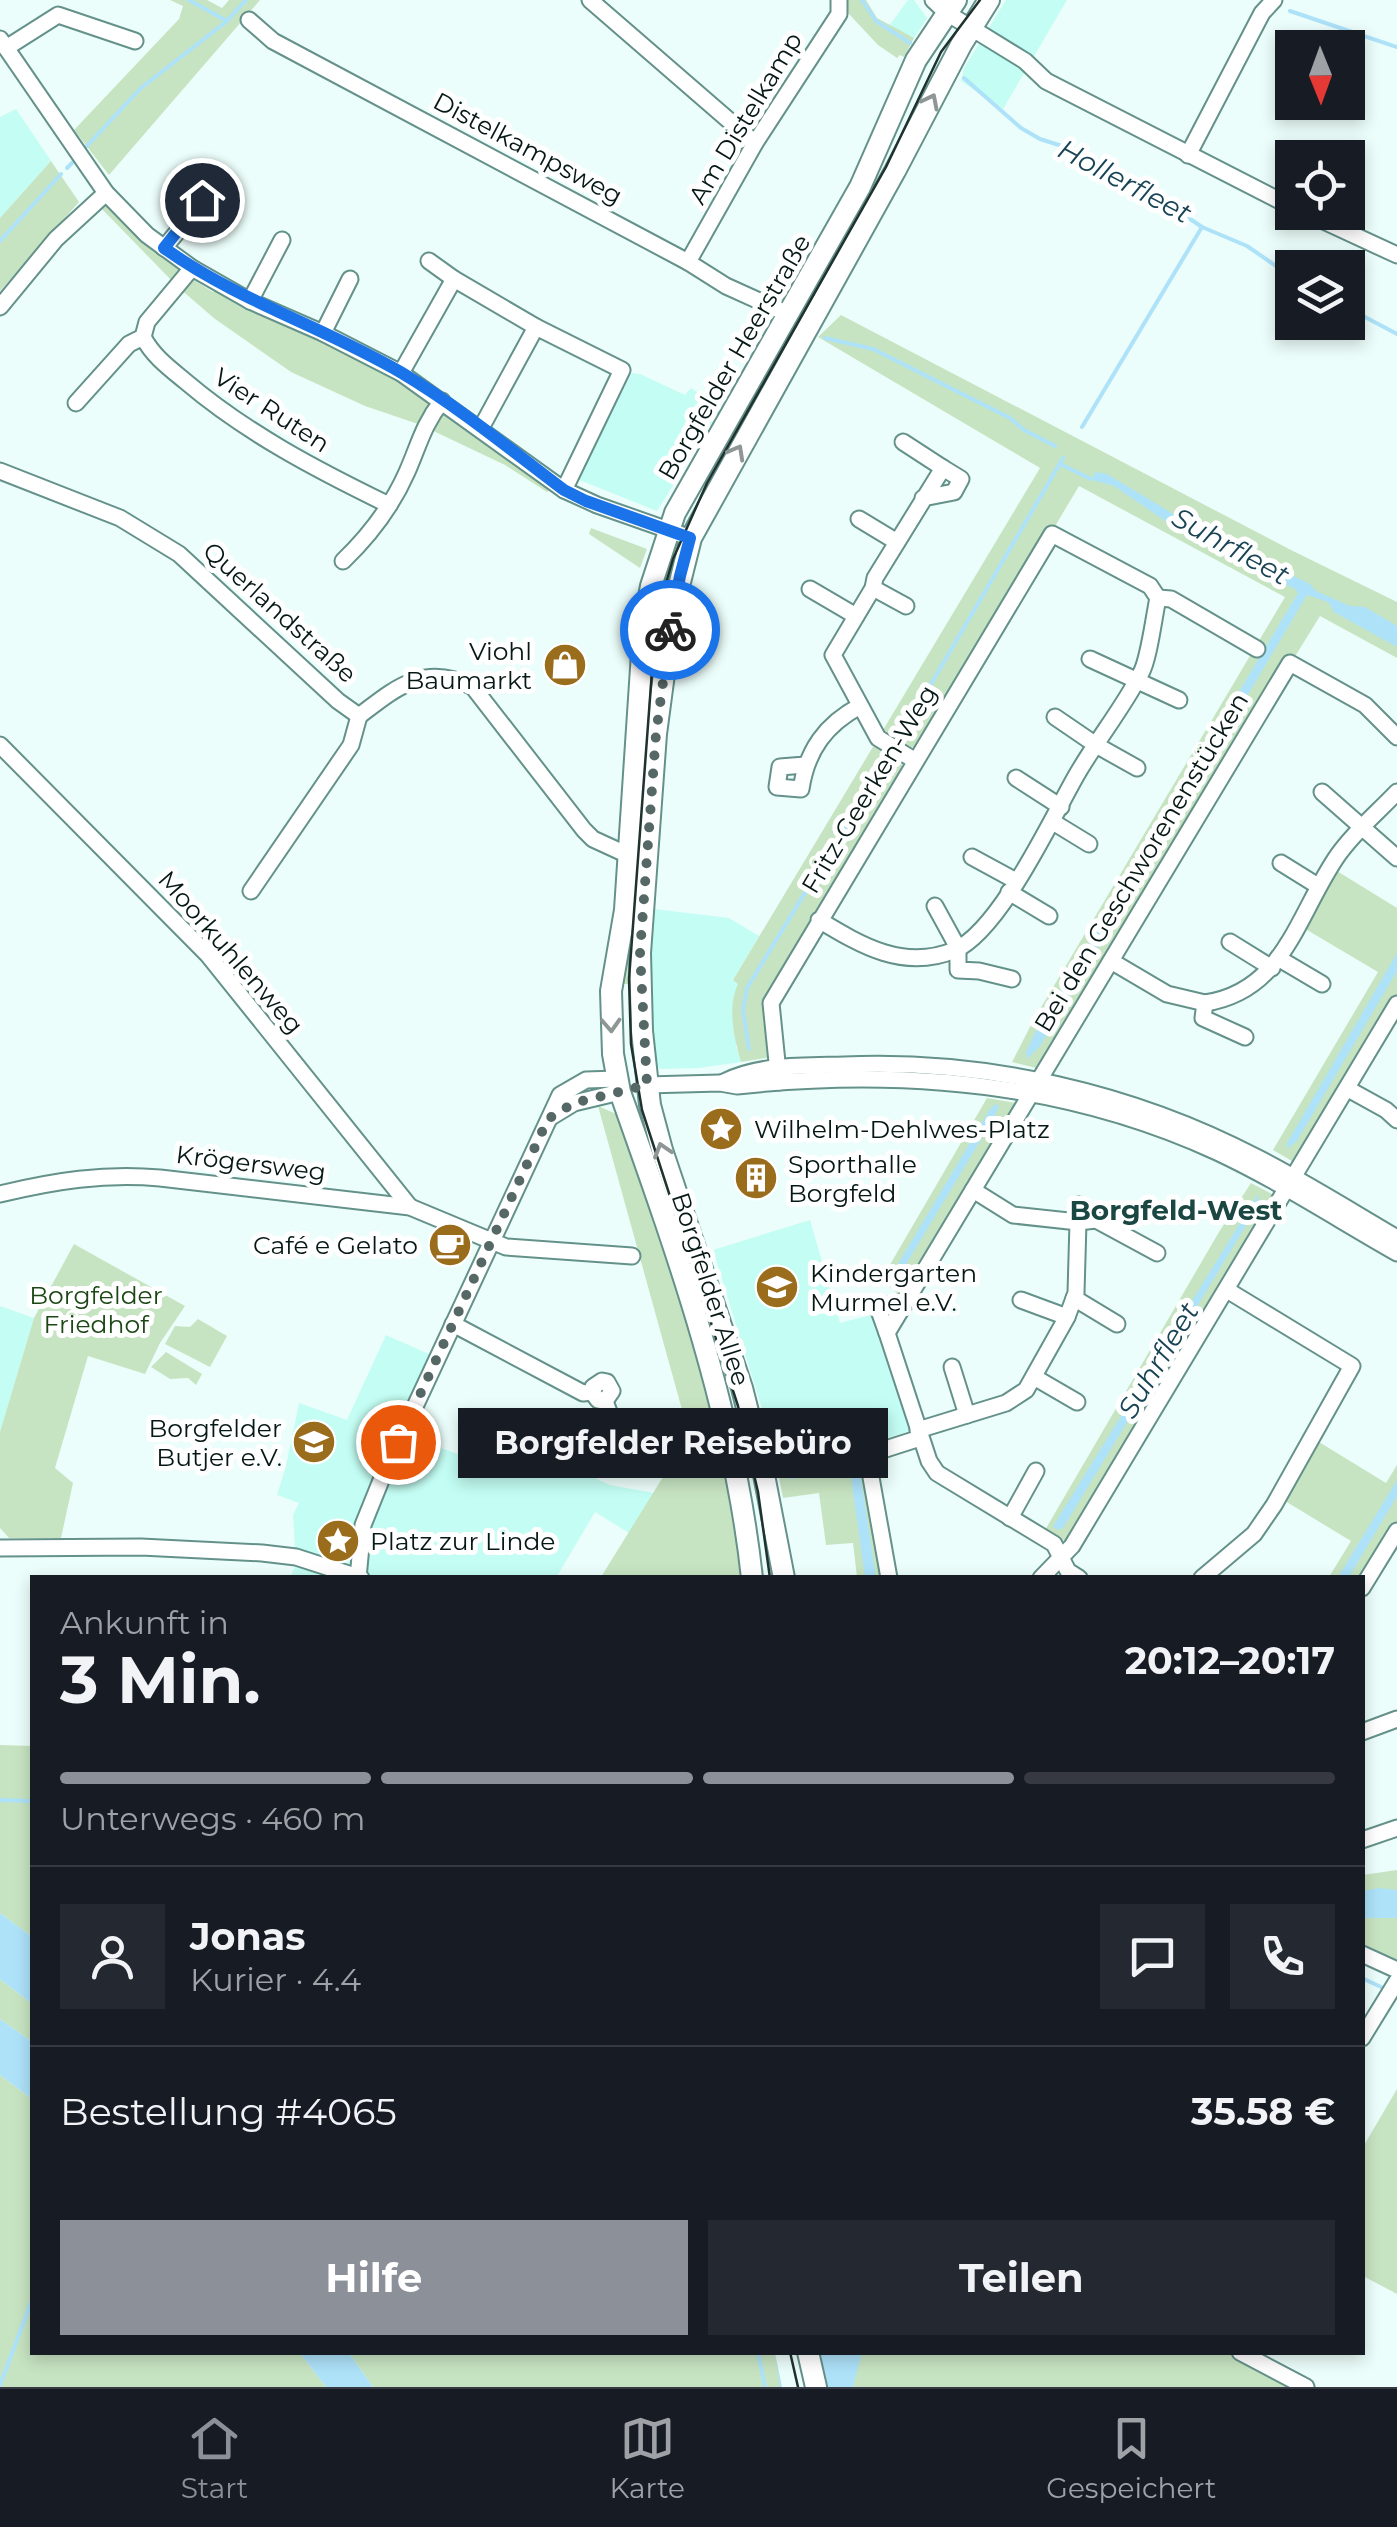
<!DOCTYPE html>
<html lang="de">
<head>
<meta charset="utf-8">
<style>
  :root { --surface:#171b24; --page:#242831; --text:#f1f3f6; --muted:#9ea1a6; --line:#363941; --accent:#8c9099 }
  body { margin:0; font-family:Montserrat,sans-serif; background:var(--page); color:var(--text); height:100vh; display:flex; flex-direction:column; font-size:38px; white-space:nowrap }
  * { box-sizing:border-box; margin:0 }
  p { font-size:32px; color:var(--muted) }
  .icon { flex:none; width:55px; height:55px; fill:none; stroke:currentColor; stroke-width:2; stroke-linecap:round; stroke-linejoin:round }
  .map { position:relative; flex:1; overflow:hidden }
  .panel { position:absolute; left:30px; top:1575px; width:1335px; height:780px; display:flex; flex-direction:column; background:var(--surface); border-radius:0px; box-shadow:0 5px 15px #0003 }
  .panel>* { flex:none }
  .needle { width:65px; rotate:179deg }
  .fabs { position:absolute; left:1275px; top:30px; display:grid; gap:20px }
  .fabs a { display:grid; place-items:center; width:90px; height:90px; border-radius:0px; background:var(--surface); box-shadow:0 5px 15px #0003; font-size:50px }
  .pin { position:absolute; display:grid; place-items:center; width:85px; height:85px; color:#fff; margin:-42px; border:5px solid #fff; border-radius:50%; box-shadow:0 2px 10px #0007 }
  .courier { position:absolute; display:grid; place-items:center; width:100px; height:100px; margin:-50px; border:8px solid #1a73e8; border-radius:50%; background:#fff; color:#222; box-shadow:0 2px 12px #0007 }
  .bubble { position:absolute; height:70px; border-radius:0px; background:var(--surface); box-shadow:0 5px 15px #0003; font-size:32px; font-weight:700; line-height:70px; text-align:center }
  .head em { font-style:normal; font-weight:700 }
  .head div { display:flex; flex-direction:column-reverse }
  .head { display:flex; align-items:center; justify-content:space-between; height:170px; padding:0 30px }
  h1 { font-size:65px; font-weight:700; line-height:75px }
  .bar { display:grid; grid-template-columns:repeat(4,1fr); gap:15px 10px; align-content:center; height:120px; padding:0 30px }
  .bar i { height:12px; border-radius:8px; background:var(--line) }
  .bar .on { background:var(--accent) }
  .bar p { grid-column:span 4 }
  .line { display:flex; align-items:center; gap:25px; padding:0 30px; border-top:2px solid var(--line) }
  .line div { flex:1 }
  .round { display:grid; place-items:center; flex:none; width:105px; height:105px; border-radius:0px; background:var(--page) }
  .primary-button { display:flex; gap:20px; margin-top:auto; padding:20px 30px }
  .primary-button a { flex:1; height:115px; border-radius:0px; background:var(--accent); color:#fff; font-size:40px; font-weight:700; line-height:115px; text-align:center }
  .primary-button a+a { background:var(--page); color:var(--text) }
  .tab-bar { display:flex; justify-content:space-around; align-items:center; height:140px; border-top:2px solid var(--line); background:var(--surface); font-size:28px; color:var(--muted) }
  .tab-bar a { display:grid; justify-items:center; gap:5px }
  .tab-bar .on { color:var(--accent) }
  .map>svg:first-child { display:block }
  .built { fill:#c3fdf3 }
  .green { fill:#c7e4c2 }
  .water { fill:#ade2f9 }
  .pier { fill:#ecfefb }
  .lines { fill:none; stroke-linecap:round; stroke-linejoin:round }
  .stream { stroke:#ade2f9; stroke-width:4 }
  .minor-casing { stroke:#64918a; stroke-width:19 }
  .major-casing { stroke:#64918a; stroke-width:24 }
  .minor { stroke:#fff; stroke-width:15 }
  .major { stroke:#fff; stroke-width:20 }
  .tram { stroke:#20322f; stroke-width:2.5 }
  .oneway { stroke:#8f9796 }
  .done { stroke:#566866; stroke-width:10; stroke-dasharray:0 18 }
  .route { stroke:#1a73e8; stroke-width:12 }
  .labels { text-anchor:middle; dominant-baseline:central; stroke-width:10; stroke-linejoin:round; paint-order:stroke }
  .street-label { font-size:25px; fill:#061815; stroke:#fff }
  .poi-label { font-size:25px; fill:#061815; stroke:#fff; text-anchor:start }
  .park-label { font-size:25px; fill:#1b4714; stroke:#fff }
  .water-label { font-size:28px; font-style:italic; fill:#184455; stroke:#fff }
  .neighbourhood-label { font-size:28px; font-weight:bold; fill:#1a4741; stroke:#fff }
</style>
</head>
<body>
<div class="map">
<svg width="1397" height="2387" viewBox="0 0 1397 2387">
  <rect width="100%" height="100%" fill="#ecfefb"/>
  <g class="built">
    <polygon points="908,0 914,0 927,18 914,38 889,26"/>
    <polygon points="1006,0 1067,0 1003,109 961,81 964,68"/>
    <polygon points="16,109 51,161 0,218 0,117"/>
    <polygon points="632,373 640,374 685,395 691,388 721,408 657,511 577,479"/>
    <polygon points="654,909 729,918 759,936 733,980 739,984 736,1046 741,1062 699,1068 660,1069 657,1065 651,1032 649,966"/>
    <polygon points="810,1220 840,1323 871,1315 909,1431 860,1447 792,1455 789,1438 772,1441 713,1250"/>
    <polygon points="0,1306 34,1318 0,1432"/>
    <polygon points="386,1335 440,1359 404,1435 458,1454 464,1443 542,1468 547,1456 610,1485 654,1493 629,1533 595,1512 556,1578 290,1577 296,1565 293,1515 299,1503 277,1495 286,1466 299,1403 347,1420"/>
  </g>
  <g class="green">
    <polygon points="170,0 207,0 222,8 229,0 260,0 109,175 74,130 179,19 183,6"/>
    <polygon points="836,0 866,0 877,18 914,38 904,57 900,55 897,58 878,45"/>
    <polygon points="51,161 79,202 0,291 0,218"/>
    <polygon points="104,203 179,267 180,276 175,284 99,206"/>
    <path d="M192,279L213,292L215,289C288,322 364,353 430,399L421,425L365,406L291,372L215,319L179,288Z"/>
    <polygon points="841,315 1293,551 1397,602 1397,658 1320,616 1040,1069 1012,1062 1033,1021 1285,597 1079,486 1054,528 1050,527 917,747 905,748 883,730 1040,468 818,337"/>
    <polygon points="446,411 551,488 547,492 505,465 427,428 437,415"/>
    <polygon points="591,528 647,549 640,568 589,534"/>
    <polygon points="664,553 676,557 635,984 619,984 643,667"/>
    <path d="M874,745L900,759L904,771L768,997L772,1057L741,1062C734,1038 727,1007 738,984L733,980Z"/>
    <polygon points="1337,871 1397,908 1397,998 1297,1164 1273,1150 1378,972 1302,927"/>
    <polygon points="987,1098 1016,1103 1013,1113 901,1296 886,1284 884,1275"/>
    <polygon points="598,1106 621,1116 706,1372 746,1577 601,1577 689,1435"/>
    <polygon points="1251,1183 1276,1196 1070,1541 1060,1540 1045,1530 1219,1232"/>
    <polygon points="74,1244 185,1306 160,1343 145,1374 88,1356 55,1468 73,1483 61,1538 9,1538 0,1528 0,1432 34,1318"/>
    <polygon points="198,1319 227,1336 210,1367 165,1344 175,1326 190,1327"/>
    <polygon points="166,1352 202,1374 196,1385 188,1378 170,1379 151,1367"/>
    <polygon points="1319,1442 1386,1483 1397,1465 1397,1521 1363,1579 1329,1577 1351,1541 1285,1501"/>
    <polygon points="862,1455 883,1577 857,1577 853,1543 826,1545 819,1493 783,1498 777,1467"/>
    <polygon points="0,1745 32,1746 32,1937 0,1913"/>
    <polygon points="1397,1870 1397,1963 1363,1947 1363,1875"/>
    <polygon points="0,1979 32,2004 32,2042 0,2019"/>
    <polygon points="0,2075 32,2099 32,2352 300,2353 326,2387 0,2387"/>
    <polygon points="1397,2089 1397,2294 1363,2276 1363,2147"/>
    <polygon points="1226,2352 1292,2387 373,2387 349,2353"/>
  </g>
  <g class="water">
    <polygon points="1095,472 1107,474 1210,536 1310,584 1316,591 1350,606 1365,607 1397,626 1397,647 1334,612 1328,602 1307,595 1040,1046 1027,1059 1026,1052 1035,1033 1298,593 1295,589 1186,535 1114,486 1092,480"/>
    <polygon points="1397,953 1397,971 1297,1141 1287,1149 1287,1143"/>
    <polygon points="996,1104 999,1106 994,1118 902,1271 898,1268 898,1264 990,1109"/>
    <polygon points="1258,1194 1259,1204 1063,1528 1058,1530 1053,1527 1055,1523"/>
    <polygon points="837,1465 857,1470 861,1480 876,1577 865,1577 851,1478 836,1472 790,1479 789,1473"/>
    <polygon points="1397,1480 1397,1496 1349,1577 1338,1577"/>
    <polygon points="1379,1888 1397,1890 1397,1918 1363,1918 1363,1891"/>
    <polygon points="0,1913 32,1937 32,2004 0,1979"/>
    <polygon points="0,2019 32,2042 32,2099 0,2075"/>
    <polygon points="300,2353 349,2353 373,2387 326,2387"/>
    <polygon points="775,2353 862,2353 853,2387 780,2387"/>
  </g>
  <polygon class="pier" points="775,2353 820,2353 828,2387 782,2387"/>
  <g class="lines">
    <g class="stream">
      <polyline points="189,0 227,21"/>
      <polyline points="862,0 876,21 910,43"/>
      <polyline points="1290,11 1397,47"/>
      <polyline points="964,78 1021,128 1040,139 1084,153 1110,165 1202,227 1247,246 1292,277"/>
      <polyline points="84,149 141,88 227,21 246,0"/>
      <polyline points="67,168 73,162"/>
      <polyline points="0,241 61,174"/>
      <polyline points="1348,308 1397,334"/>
      <polyline points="825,338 873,349 1010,418 1024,430 1055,446"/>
      <polyline points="1082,427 1202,227"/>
      <polyline points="1060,464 1091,479"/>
      <polyline points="900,737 1063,458"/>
      <polyline points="749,1049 743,1010 747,988 887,758"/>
      <polyline points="0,1800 32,1801"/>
      <polyline points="1362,1978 1383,1988"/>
      <polyline points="758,2352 765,2387"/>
      <polyline points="0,2385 32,2300"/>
    </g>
    <g class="minor-casing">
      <g id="minor">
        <polyline points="590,0 755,143"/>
        <polyline points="933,0 947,13 1025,61 1046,81 1292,207"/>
        <polyline points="249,20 273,41 688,262 726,286 788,314"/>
        <polyline points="0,39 106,193 147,235 192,268 250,301 323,333 401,373 564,490 597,505 691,538"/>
        <polyline points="6,48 58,15 135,41"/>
        <polyline points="1188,155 1262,13 1274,0"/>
        <polyline points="1304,212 1397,255"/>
        <polyline points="164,248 203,201 230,216"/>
        <polyline points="429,261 454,279"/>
        <polyline points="688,262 755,143 839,14 839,0"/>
        <polyline points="250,301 282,240"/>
        <polyline points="0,307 56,239 106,193"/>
        <polyline points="323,333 350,279"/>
        <path d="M143,337C153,356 168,367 185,381C246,433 317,470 389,505"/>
        <polyline points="401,373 454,279 536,327"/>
        <polyline points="76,403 129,344 143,337 147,322 192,268"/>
        <polyline points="481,428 536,327 622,370 564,490"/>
        <polyline points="903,442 943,468"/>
        <polyline points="0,471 120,518 179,554 338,701 359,716"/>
        <polyline points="859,519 897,542"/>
        <path d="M343,561C370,535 392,506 407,472C419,445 423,425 442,401"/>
        <polyline points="873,588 906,606"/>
        <polyline points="810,589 856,616"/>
        <polyline points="1158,598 1171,599 1257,649"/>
        <polyline points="1090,659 1179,700"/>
        <path d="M359,716C397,687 424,663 473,687L584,830L593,839L630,856"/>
        <polyline points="1055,717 1096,745 1137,768"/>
        <polyline points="0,745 208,955 410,1207"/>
        <polyline points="914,760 878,738 833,655 873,588 875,578 943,468 961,479 954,492 923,498"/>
        <path d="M805,765L780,767L777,787L801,789C807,750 826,724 860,706"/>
        <polyline points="1016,778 1061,807"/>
        <polyline points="1322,792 1397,858"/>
        <polyline points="1053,822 1089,844"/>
        <polyline points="972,857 1016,881"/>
        <polyline points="1281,863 1318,886"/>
        <polyline points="251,891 351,745 359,716"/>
        <polyline points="1009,892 1049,916"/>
        <polyline points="935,906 958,948 958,970 979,971 1012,979"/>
        <polyline points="1230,942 1272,968"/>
        <polyline points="1278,958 1322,984"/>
        <polyline points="1111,961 1167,994 1205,1003 1203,1018 1245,1037"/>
        <path d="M1205,1003C1285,991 1297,914 1338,855C1355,831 1377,813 1397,792"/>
        <path d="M724,1082C758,1064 807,1066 844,1065C986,1059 1132,1092 1258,1158C1305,1182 1351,1211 1397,1238"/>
        <path d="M779,1082L771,1003L1052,534L1150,586L1158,598C1154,616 1149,659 1141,673C1123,708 1096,741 1076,776C1051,820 1000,930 955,950C904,971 862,946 819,920"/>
        <path d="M647,1085L720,1083L737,1086C902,1068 1065,1082 1217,1152C1279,1181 1337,1219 1397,1253"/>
        <polyline points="1348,1089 1386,1110 1397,1120"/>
        <polyline points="551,1117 574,1103 620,1092"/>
        <path d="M0,1194C54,1181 104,1173 160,1178L410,1207L506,1247L632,1256"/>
        <polyline points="1079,1205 1078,1222 1096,1220 1157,1253"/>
        <polyline points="1074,1298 1117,1324"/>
        <polyline points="1021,1300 1067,1317"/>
        <polyline points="453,1324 583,1393 592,1392 598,1400 605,1401 612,1391 607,1382 602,1381 593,1387 592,1392"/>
        <polyline points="887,1333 878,1308 905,1301"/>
        <polyline points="952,1367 967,1415"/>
        <polyline points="1034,1377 1077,1402"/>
        <polyline points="605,1401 612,1420 648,1437"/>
        <polyline points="918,1430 1006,1403 1026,1390 1067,1317 1076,1293 1078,1222 1013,1215 973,1190"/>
        <polyline points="1010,1518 1036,1471"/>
        <polyline points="0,1548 141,1547 262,1553 296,1557 361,1578"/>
        <polyline points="358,1578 363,1525 384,1473 560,1095 586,1080 617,1079"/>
        <polyline points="889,1578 867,1455 920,1438"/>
        <polyline points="1041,1578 1072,1546 1397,1004"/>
        <polyline points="1079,1578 1068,1571 1054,1544 937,1473 929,1461 887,1333 1290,663 1365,705 1397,737"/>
        <polyline points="1202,1578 1254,1534 1274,1505 1352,1366 1227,1290"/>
        <polyline points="1362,1588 1397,1531"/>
        <polyline points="1362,1732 1397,1719"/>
        <polyline points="1362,1840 1397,1828"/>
        <polyline points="1362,1954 1397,1970"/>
        <polyline points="1362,2038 1397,1981"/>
        <polyline points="1240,2352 1306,2387"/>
      </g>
    </g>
    <g class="major-casing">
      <g id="major">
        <path d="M752,1578C734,1410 676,1250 620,1092L613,1054L611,991L625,910L644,623L651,586L675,513L860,187L916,60L956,0"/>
        <polyline points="784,1578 764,1475 742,1388 662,1150 650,1105 642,1031 640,953 656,734 672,614 691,538 895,171 961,45 989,0"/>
        <polyline points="808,2352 816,2387"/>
      </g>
    </g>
    <use href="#minor" class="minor"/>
    <use href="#major" class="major"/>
    <g class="tram">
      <polyline points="770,1578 758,1492 738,1406 642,1110 631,1044 629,979 656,618 673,559 707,483 886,167 941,52 980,0"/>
      <polyline points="790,2352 798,2387"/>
    </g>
  </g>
  <defs><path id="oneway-chevron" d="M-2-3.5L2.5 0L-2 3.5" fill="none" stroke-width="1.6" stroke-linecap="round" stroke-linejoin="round" transform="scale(2.5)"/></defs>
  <g class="oneway">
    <use href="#oneway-chevron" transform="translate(931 101) rotate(-63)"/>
    <use href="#oneway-chevron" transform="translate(737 452) rotate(-61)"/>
    <use href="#oneway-chevron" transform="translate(611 1025) rotate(87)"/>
    <use href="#oneway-chevron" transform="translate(662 1150) rotate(-107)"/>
  </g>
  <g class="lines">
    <polyline class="done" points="398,1442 548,1119 574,1103 647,1085 640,952 656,734 670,630"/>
    <path class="route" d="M202,200L164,248C238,301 324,327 402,373C459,407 511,450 564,490L586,501L690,538L680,576L670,630"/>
  </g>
  <defs>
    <g id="shop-disc" transform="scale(2.25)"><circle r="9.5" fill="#9a6d1d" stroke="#fff"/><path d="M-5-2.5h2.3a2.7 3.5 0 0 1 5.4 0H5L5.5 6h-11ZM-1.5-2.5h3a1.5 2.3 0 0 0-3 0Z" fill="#fff"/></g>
    <g id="sight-disc" transform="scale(2.25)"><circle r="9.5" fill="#9a6d1d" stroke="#fff"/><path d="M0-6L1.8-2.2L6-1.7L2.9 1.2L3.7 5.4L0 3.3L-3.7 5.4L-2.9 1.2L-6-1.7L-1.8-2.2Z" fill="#fff"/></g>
    <g id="building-disc" transform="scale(2.25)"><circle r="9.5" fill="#9a6d1d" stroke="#fff"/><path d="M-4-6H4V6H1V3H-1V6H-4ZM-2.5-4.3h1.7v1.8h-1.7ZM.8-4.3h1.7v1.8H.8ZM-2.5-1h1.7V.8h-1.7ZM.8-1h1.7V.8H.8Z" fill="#fff"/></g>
    <g id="cafe-disc" transform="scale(2.25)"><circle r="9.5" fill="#9a6d1d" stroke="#fff"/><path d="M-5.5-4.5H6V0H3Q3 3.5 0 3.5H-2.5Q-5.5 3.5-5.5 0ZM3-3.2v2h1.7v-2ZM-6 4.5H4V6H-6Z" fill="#fff"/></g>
    <g id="school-disc" transform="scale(2.25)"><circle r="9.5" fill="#9a6d1d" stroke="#fff"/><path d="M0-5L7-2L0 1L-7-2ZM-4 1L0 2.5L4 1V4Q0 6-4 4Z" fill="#fff"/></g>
  </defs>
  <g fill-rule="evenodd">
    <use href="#shop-disc" x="565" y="665"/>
    <use href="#sight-disc" x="721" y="1129"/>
    <use href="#building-disc" x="756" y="1178"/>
    <use href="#cafe-disc" x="450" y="1245"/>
    <use href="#school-disc" x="777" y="1287"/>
    <use href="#school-disc" x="314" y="1442"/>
    <use href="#sight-disc" x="338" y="1541"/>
  </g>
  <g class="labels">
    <g class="street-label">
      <text transform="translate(745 118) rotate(-59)">Am Distelkamp</text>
      <text transform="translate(528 148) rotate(28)">Distelkampsweg</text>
      <text transform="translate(734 357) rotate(-60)">Borgfelder Heerstraße</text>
      <text transform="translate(272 410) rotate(33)">Vier Ruten</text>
      <text transform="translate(280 612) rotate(42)">Querlandstraße</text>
      <text transform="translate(869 789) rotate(-59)">Fritz-Geerken-Weg</text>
      <text transform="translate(1141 862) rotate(-59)">Bei den Geschworenenstücken</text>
      <text transform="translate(231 952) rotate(49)">Moorkuhlenweg</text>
      <text transform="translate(251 1163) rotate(7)">Krögersweg</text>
      <text transform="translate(711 1289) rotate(72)">Borgfelder Allee</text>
    </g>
    <g class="poi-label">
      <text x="532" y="651" text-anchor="end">Viohl<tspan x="532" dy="29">Baumarkt</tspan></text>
      <text x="754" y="1129">Wilhelm-Dehlwes-Platz</text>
      <text x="788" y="1164">Sporthalle<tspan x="788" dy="29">Borgfeld</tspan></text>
      <text x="418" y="1245" text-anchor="end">Café e Gelato</text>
      <text x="810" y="1273">Kindergarten<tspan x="810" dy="29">Murmel e.V.</tspan></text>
      <text x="282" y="1428" text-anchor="end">Borgfelder<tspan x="282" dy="29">Butjer e.V.</tspan></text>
      <text x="370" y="1541">Platz zur Linde</text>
    </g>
    <g class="park-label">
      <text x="96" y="1295">Borgfelder<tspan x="96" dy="29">Friedhof</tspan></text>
    </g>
    <g class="water-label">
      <text transform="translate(1125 181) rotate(28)">Hollerfleet</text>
      <text transform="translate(1231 546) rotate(29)">Suhrfleet</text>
      <text transform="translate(1158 1360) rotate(-59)">Suhrfleet</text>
    </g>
    <g class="neighbourhood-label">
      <text x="1176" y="1210">Borgfeld-West</text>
    </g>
  </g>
</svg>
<div class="fabs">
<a><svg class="needle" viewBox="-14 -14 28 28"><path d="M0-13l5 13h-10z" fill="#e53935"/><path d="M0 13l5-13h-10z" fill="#9ea1a6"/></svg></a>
<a><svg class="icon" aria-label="locate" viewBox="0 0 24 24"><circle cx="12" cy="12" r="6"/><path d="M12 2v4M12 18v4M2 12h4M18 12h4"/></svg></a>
<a><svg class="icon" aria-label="layers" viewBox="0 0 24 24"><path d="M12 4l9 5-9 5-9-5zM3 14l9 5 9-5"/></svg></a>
</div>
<div class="pin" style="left:398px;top:1442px;background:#ea580c"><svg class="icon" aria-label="bag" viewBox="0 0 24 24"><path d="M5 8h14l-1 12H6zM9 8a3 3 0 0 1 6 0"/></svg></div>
<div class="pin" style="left:202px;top:200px;background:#1f2937"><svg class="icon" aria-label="home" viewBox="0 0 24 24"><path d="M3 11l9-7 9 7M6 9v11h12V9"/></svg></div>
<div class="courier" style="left:670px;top:630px"><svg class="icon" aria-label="bike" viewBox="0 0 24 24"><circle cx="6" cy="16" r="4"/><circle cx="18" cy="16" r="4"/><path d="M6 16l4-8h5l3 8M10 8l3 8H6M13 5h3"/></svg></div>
<div class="bubble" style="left:458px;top:1408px;width:430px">Borgfelder Reisebüro</div>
<section class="panel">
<div class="head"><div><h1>3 Min.</h1><p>Ankunft in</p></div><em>20:12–20:17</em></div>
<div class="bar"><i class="on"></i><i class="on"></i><i class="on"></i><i></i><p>Unterwegs · 460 m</p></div>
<div class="line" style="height:180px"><a class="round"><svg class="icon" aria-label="person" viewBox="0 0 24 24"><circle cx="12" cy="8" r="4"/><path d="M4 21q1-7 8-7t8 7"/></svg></a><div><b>Jonas</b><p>Kurier · 4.4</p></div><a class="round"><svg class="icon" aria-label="chat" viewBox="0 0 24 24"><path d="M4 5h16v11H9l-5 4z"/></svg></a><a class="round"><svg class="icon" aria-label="phone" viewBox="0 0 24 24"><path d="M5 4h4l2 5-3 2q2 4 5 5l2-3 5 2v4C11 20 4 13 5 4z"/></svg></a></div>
<div class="line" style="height:130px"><div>Bestellung #4065</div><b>35.58 €</b></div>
<div class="primary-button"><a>Hilfe</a><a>Teilen</a></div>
</section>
</div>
<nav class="tab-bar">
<a class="on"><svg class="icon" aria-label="home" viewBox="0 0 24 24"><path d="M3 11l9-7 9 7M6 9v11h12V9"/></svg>Start</a>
<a><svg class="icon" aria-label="map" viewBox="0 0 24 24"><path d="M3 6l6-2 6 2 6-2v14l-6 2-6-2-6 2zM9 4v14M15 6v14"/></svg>Karte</a>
<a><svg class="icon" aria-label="saved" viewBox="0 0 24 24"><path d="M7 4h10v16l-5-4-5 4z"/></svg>Gespeichert</a>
</nav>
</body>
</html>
